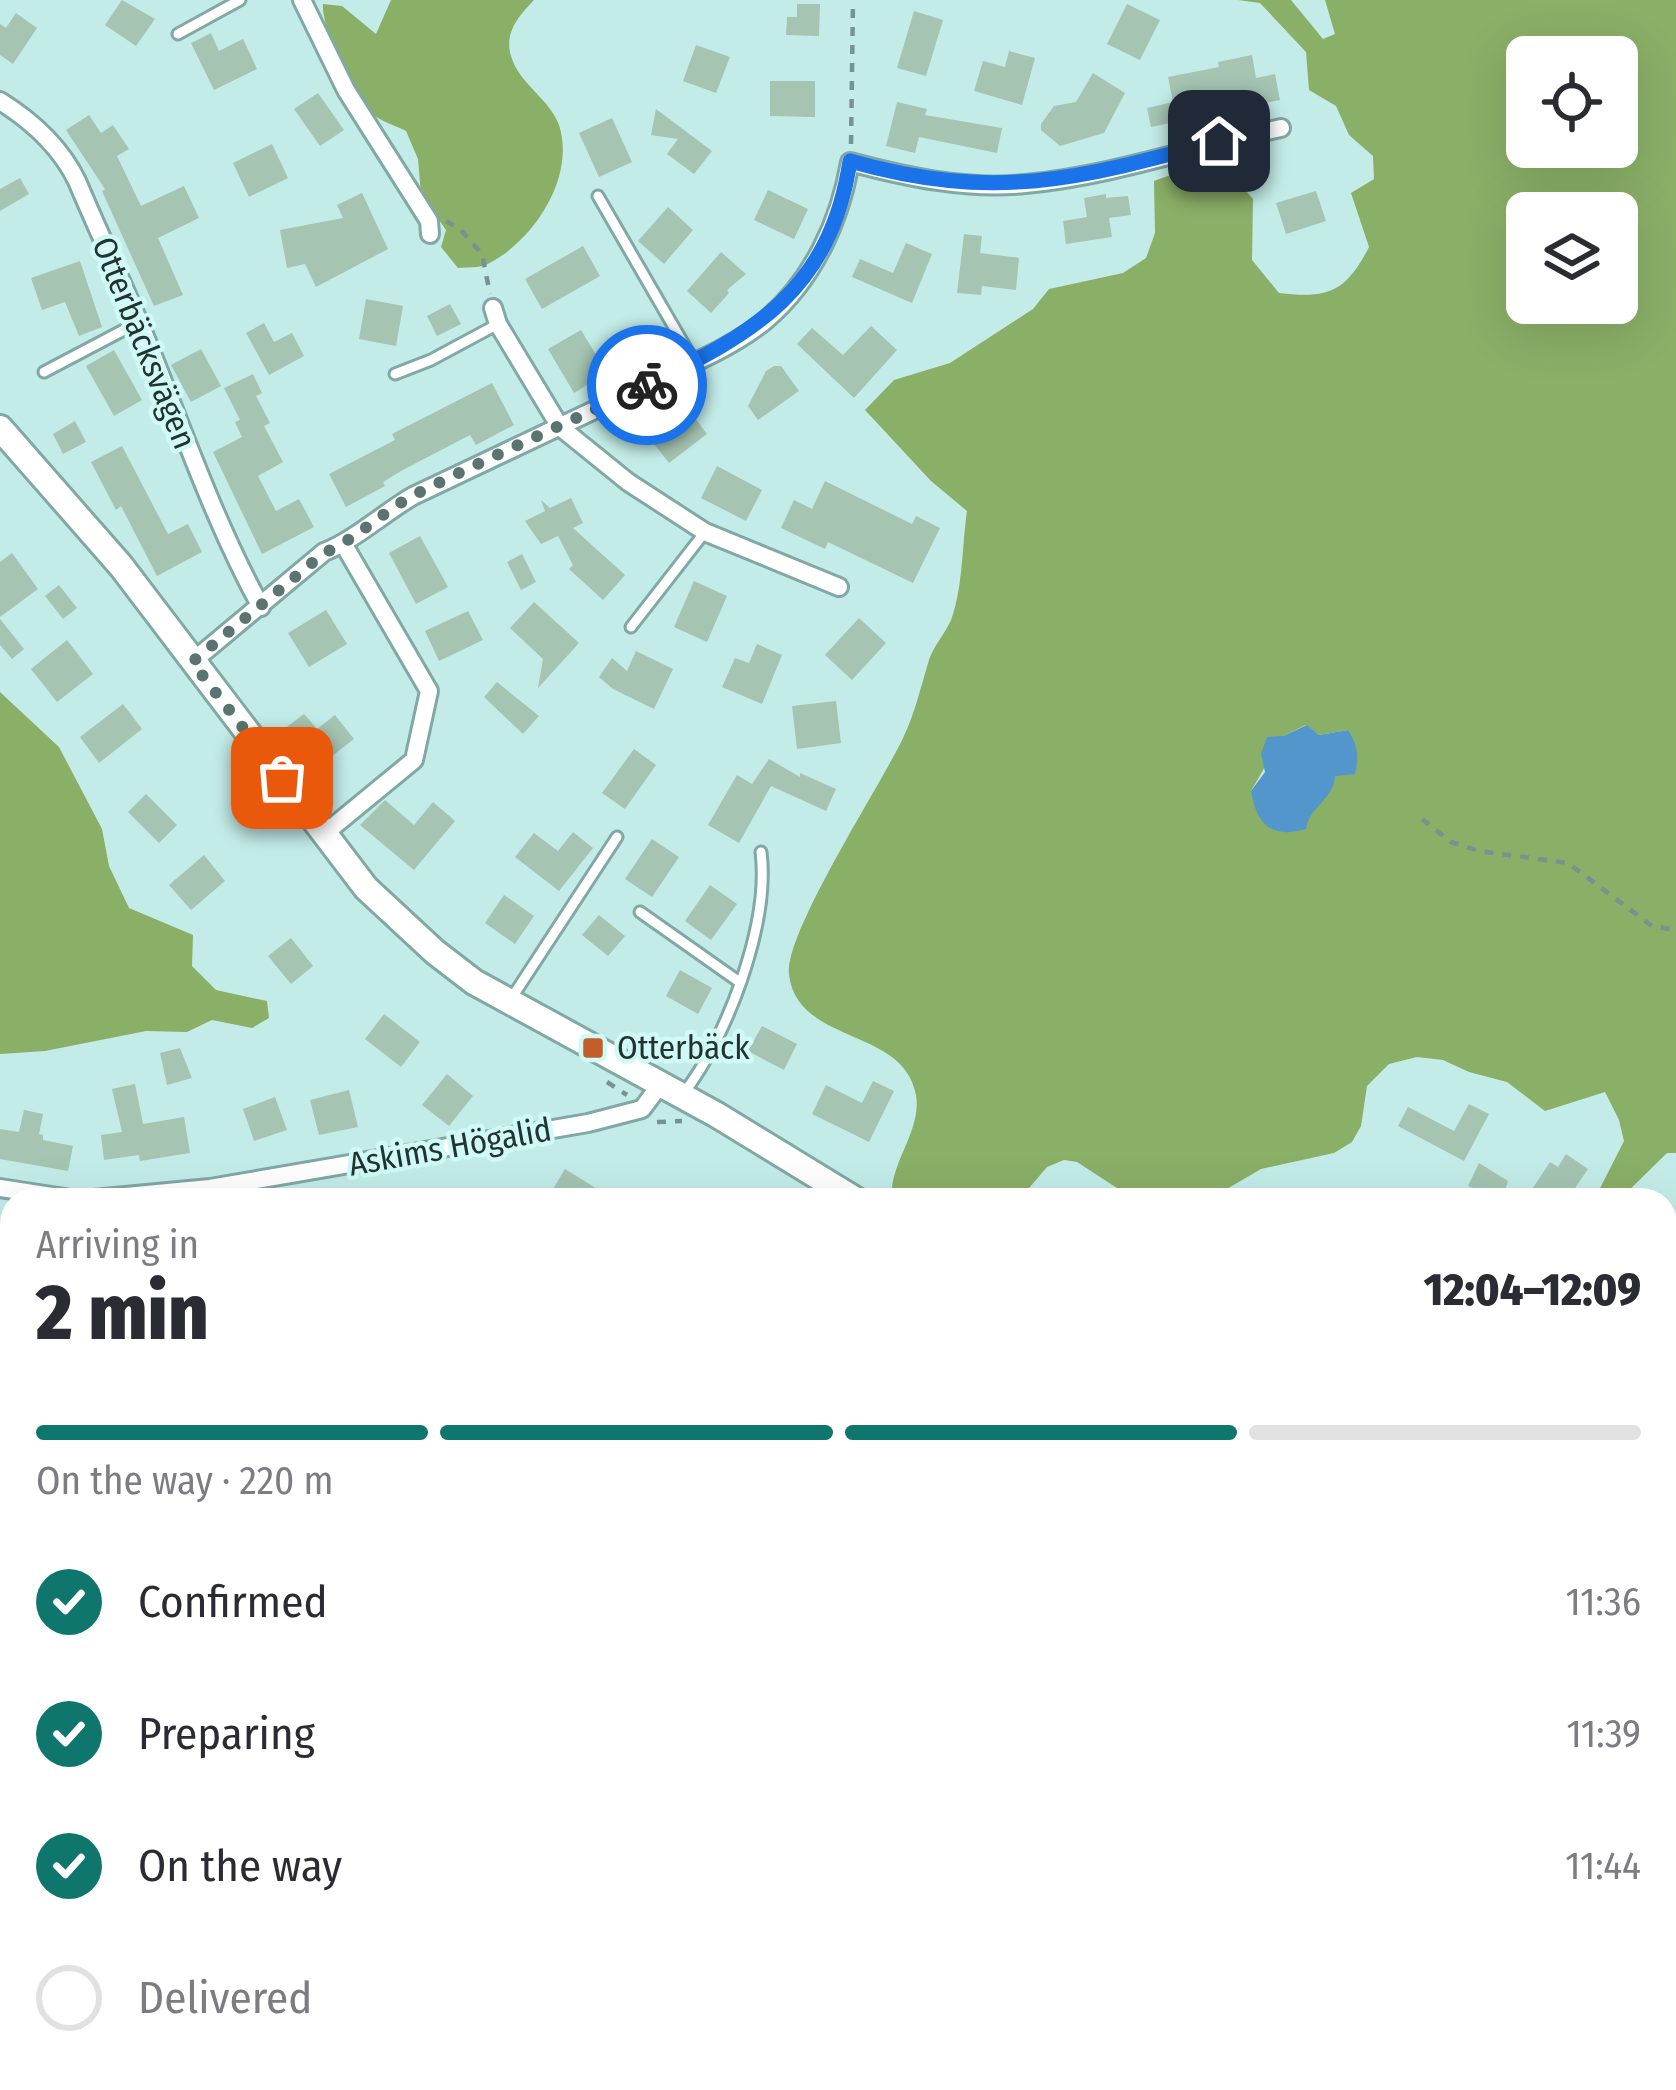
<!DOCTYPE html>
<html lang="en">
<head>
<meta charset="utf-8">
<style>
  :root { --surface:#fff; --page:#f7f7f7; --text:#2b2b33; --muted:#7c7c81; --line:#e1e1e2; --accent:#0f766e }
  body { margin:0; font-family:"Fira Sans Condensed",sans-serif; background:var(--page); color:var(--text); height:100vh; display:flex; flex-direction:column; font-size:45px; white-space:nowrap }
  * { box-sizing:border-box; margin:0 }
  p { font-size:39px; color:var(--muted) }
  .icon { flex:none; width:66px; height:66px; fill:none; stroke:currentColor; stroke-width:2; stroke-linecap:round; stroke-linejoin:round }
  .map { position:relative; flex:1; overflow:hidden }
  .panel { position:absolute; left:0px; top:1188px; width:1677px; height:903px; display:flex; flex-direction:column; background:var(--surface); border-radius:36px 36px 0 0; box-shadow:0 12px 48px #0002 }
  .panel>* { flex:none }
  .controls { position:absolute; left:1506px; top:36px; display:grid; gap:24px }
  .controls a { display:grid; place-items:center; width:132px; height:132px; border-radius:18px; background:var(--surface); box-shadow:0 12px 48px #0002; font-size:60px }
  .pin { position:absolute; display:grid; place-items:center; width:102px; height:102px; color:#fff; margin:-51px; border-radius:24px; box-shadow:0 6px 18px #0006 }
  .courier { position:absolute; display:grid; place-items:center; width:120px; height:120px; margin:-60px; border:9px solid #1a73e8; border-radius:50%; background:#fff; color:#222; box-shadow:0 3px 15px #0007 }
  .summary em { font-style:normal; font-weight:800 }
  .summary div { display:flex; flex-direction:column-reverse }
  .summary { display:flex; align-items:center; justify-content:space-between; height:204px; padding:0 36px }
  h1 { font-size:78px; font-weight:800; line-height:90px }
  .bar { display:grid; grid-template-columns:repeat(4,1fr); gap:18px 12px; align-content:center; height:144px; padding:0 36px }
  .bar i { height:15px; border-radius:9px; background:var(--line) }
  .bar .active { background:var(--accent) }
  .bar p { grid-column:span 4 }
  ol { padding:0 36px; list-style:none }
  li { display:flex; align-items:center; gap:36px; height:132px }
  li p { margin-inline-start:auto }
  li .icon { padding:12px; border-radius:50%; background:var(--accent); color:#fff; stroke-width:4 }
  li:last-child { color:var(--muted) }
  li i { width:66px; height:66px; border:6px solid var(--line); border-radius:50% }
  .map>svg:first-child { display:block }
  .forest { fill:#8aaf67; fill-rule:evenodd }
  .water { fill:#5396cb }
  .building { fill:#a5c4b2 }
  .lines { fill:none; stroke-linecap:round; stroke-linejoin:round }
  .lane-casing { stroke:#81a8a4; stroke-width:15 }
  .street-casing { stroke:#81a8a4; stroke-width:22 }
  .secondary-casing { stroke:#81a8a4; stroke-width:30 }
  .path { stroke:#769391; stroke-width:4.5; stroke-dasharray:9 9; stroke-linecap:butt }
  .lane { stroke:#fff; stroke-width:9 }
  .street { stroke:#fff; stroke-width:16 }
  .secondary { stroke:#fff; stroke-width:24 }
  .done { stroke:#5b7472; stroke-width:12; stroke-dasharray:0 21.6 }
  .route { stroke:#1a73e8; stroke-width:15 }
  .poi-dot { fill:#c35e2a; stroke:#d0faf5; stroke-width:4.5 }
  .labels { text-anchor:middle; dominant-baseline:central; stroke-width:9; stroke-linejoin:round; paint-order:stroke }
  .street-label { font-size:33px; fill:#233332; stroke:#d0faf5 }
  .poi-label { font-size:33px; fill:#233332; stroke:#d0faf5; text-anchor:start }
</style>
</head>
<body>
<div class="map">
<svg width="1676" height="2090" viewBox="0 0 1676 2090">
  <rect width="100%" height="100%" fill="#c3ece8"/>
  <g class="forest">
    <path d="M391,0H534C519,16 504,32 511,56C519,84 550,99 559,125C576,178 533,242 486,265C478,268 467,267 458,268L441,247L446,230L421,194L418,159L406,131C394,125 380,121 370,112C353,96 321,27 323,4L342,6L376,34Z"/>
    <path d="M1238,0H1291L1323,39L1335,34L1325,0H1676V1153H1667L1619,1200H1594L1624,1141L1619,1120L1605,1092L1545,1111L1507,1082L1469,1072L1443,1060L1417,1057L1389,1064L1367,1086L1361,1126L1352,1142L1334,1153L1261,1169L1208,1200H1149L1117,1188L1077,1162L1064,1160L1047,1167L1019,1200H892C888,1164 922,1132 916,1095C904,1027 798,1045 789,975C784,933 881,785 903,738C915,713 921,686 929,660C934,645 945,634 951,620C963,588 962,545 967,511L931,481L865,410L894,380L950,363L1033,309L1049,289L1123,273L1146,258L1155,233L1154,181L1200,164L1234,177L1253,199L1252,260L1279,293C1328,299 1346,292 1369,247L1351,193L1374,179L1373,156L1349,135L1336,106L1309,90L1306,52L1260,3ZM1527,57H1617V147H1527ZM1527,213H1617V303H1527ZM1306,725L1319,735L1348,730L1335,776L1308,818L1251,791L1283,736Z"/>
    <polygon points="0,692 59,747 102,829 109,866 129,908 193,935 192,966 216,990 267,1001 269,1018 252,1028 212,1020 187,1032 146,1031 45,1051 0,1054"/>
    <polygon points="0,1347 12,1349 12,2079 1453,2079 1448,2090 0,2090"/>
  </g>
  <path class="water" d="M1307,725L1319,735L1348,730C1358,746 1359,756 1355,774L1335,776C1334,799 1309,807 1306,829C1271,839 1257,825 1251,791L1265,772L1261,754L1267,737L1283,736Z"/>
  <g class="building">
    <polygon points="122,0 155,19 136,46 105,25"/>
    <polygon points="797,4 820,4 819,36 786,35 787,17 797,17"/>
    <polygon points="1127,4 1160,20 1140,60 1107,44"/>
    <polygon points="914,11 943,20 926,76 897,68"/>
    <polygon points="16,13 37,28 13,64 0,55 0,24 6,28"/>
    <polygon points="211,33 219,51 243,39 257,69 214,90 191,43"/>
    <polygon points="696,45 730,57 716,93 683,81"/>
    <polygon points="1009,51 1035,58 1022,105 974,91 983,61 1005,67"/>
    <polygon points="1252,55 1256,78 1275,74 1280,100 1151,127 1147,108 1173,102 1168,77 1219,67 1218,62"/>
    <polygon points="1093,73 1125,93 1104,133 1060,146 1041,130 1041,124 1054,106 1076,102"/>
    <polygon points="770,81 815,81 815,117 770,116"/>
    <polygon points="318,93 344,130 320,146 294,109"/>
    <polygon points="897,102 927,109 925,115 1002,128 997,153 919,137 915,153 886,146"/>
    <polygon points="656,109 712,151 694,174 667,154 678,139 651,135"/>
    <polygon points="89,115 101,133 113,125 129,149 117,156 141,206 184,186 199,218 158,238 183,295 154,306 102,191 105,189 66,130"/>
    <polygon points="612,118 632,162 599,177 579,133"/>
    <polygon points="272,144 288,178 249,197 233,163"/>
    <polygon points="20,178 29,194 0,211 0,189"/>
    <polygon points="768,190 808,209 794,239 754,220"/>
    <polygon points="1316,191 1326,221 1286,234 1276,203"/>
    <polygon points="362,193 388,249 316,287 305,264 287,268 280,230 343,218 337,205"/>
    <polygon points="1106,194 1106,198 1128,196 1131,215 1109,218 1112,237 1066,244 1063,221 1087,217 1084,198"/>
    <polygon points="668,207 693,230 664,264 638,241"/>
    <polygon points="964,234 982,236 980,253 1019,258 1016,290 982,286 981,295 957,293"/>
    <polygon points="906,243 932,254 912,303 852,277 860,259 893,273"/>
    <polygon points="583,246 600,276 542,309 525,279"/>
    <polygon points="721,252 746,274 727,290 729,293 711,313 687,291"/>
    <polygon points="80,261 102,327 79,336 65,302 42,310 31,278"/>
    <polygon points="366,299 403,306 396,346 359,339"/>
    <polygon points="450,304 461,324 437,336 427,316"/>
    <polygon points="264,323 274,342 292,333 304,356 269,375 246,333"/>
    <polygon points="871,326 897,350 854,398 797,344 812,328 843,355"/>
    <polygon points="581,330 607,373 574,393 548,349"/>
    <polygon points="201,349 221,386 191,402 171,365"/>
    <polygon points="114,350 142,400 114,416 86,366"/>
    <polygon points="774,366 781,366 799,391 758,420 748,406 766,371"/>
    <polygon points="253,374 262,393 256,396 270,423 264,426 283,462 258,476 276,511 299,499 314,527 262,554 213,452 242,437 235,422 240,420 224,388"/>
    <polygon points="492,383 514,425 476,445 470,435 401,471 383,482 385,486 346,507 329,474 395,440 392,434"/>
    <polygon points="686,406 707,434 669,463 647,435"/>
    <polygon points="75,421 86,442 63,454 53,434"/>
    <polygon points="122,446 168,534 188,524 202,552 157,576 121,506 116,510 91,462"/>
    <polygon points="717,466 762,490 746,521 701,498"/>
    <polygon points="825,481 912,524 916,516 940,528 913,583 828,542 825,549 781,528 794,500 812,509"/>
    <polygon points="571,498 583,523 573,528 625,575 603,600 569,569 573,565 558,536 541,544 525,521 545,511 541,500 550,508"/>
    <polygon points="420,536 448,587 416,604 389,553"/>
    <polygon points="12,553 38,589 0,617 0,562"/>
    <polygon points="522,554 536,582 521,590 507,562"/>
    <polygon points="694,581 727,596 707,642 674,627"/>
    <polygon points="59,585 77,608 63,619 45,596"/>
    <polygon points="534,602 579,643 538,688 543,659 510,628"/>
    <polygon points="326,610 347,644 309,667 288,633"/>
    <polygon points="468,611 483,640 439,661 425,631"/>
    <polygon points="859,618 886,643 852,680 825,655"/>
    <polygon points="0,619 24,649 12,659 0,645"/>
    <polygon points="67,640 93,674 57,702 31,669"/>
    <polygon points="757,644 782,655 762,704 722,687 735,658 749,663"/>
    <polygon points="636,651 673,669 654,709 613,689 599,677 612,658 627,671"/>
    <polygon points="497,682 539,716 523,734 484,697"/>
    <polygon points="836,701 841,743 797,749 792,706"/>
    <polygon points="123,704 142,729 99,763 80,737"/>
    <polygon points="304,714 317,729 335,715 354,739 314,770 283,730"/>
    <polygon points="634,749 656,765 625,809 602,793"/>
    <polygon points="769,759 800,777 800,773 836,789 826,811 771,786 739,843 708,825 737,775 752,784"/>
    <polygon points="146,794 177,825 159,843 128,812"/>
    <polygon points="385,800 414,825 433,802 455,821 414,870 360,825"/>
    <polygon points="573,832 593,848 559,891 515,857 534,833 558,851"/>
    <polygon points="652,839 679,857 652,897 625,879"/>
    <polygon points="204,855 225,881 191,910 169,885"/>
    <polygon points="710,885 737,904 711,940 685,921"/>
    <polygon points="504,895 534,916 515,944 485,923"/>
    <polygon points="599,915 625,936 608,956 582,935"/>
    <polygon points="291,938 313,966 291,984 268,956"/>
    <polygon points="680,970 712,988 698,1014 666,996"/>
    <polygon points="384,1014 420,1042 401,1067 365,1039"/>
    <polygon points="762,1026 797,1044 784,1070 748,1051"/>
    <polygon points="180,1048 192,1078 167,1085 160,1053"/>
    <polygon points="447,1074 473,1096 449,1126 422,1105"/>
    <polygon points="873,1081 894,1091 869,1142 812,1114 826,1085 862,1103"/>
    <polygon points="135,1084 143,1124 184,1117 190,1153 140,1161 139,1155 104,1160 101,1135 122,1132 112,1089"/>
    <polygon points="349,1090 358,1127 319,1135 310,1100"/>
    <polygon points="275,1097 287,1130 254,1141 243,1109"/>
    <polygon points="1469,1104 1489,1114 1464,1161 1398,1126 1408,1107 1454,1131"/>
    <polygon points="24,1110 43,1114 39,1134 43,1135 43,1140 73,1146 68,1171 0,1159 0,1129 19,1132"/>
    <polygon points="1566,1154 1588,1169 1567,1200 1525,1200 1550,1162 1558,1167"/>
    <polygon points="1479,1163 1508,1181 1502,1200 1468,1186"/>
    <polygon points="565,1169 615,1200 560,1200 550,1194"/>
  </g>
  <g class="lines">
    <g class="lane-casing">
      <g id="lane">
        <polyline points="178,34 240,0"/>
        <polyline points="598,196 694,362"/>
        <polyline points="44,372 139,322"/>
        <polyline points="395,374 431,360 498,324"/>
        <polyline points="631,627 705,532"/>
        <polyline points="640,912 738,981"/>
        <polyline points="511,999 617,837"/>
        <path d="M683,1094C727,1038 770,924 761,852"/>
        <polyline points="1676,1940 1667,1952 1676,1967"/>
      </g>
    </g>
    <g class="street-casing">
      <g id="street">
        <polyline points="302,0 346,90 429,221 430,234"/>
        <path d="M0,101C32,121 60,146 77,181C101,238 128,294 151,351C186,438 216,525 261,607"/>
        <polyline points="493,308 498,324 560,427 628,482 705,532 839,587"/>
        <path d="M192,662L324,552C353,541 384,513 413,496C490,459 568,423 645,386C685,366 731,349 766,320C813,280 840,221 850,162C906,177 967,190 1025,184C1112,176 1196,146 1281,128"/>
        <polyline points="324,834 414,760 429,691 344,545"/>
        <polyline points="0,1188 78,1200"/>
        <polyline points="83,1200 210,1188 588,1123 642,1109 660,1085"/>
        <polyline points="1665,2072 1676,2070"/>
        <polyline points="1463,2090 1470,2079"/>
      </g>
    </g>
    <g class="secondary-casing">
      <g id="secondary">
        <polyline points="0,428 121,566 366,888 435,952 474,982 717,1115 856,1200"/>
        <polyline points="1665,1702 1676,1709"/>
      </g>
    </g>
    <g class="path">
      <polyline points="851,144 853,0"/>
      <polyline points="446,221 460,229 482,254 490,294"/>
      <polyline points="1422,819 1451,842 1479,851 1568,863 1652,926 1676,930"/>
      <polyline points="607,1082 627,1095"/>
      <polyline points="657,1122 682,1121"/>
      <polyline points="1665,1343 1676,1343"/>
      <polyline points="1665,1854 1676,1844"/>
      <polyline points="553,2079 581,2090"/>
      <polyline points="1194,2079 1267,2090"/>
      <polyline points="1596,2079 1652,2086"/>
      <polyline points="0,2084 46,2079"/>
    </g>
    <use href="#lane" class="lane"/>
    <use href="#street" class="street"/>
    <use href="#secondary" class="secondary"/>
  </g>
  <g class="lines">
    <path class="done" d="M282,778L192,662L324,553C357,539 384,510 418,493C494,455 571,421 647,385"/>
    <path class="route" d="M647,385C756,332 830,290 850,161C995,202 1079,179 1219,141"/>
  </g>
  <rect class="poi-dot" x="581" y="1036" width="24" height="24" rx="6"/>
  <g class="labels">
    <g class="street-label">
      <text transform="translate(144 343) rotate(68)">Otterbäcksvägen</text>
      <text transform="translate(450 1147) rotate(-10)">Askims Högalid</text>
    </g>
    <g class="poi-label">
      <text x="617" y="1048">Otterbäck</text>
    </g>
  </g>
</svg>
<div class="controls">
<a><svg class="icon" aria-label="locate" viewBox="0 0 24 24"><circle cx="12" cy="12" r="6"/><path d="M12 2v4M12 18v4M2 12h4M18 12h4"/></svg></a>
<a><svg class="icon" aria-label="layers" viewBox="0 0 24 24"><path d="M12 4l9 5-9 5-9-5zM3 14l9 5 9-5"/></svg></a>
</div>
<div class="pin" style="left:282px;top:778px;background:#ea580c"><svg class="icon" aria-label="bag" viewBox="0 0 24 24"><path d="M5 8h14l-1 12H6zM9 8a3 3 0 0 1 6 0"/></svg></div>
<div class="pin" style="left:1219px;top:141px;background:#1f2937"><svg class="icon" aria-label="home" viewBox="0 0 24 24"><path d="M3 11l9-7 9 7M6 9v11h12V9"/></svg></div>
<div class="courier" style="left:647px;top:385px"><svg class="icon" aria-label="bike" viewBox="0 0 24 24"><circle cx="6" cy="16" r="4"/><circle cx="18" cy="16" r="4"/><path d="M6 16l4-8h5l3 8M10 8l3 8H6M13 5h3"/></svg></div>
<section class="panel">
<div class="summary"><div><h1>2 min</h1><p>Arriving in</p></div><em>12:04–12:09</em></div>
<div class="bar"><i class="active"></i><i class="active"></i><i class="active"></i><i></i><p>On the way · 220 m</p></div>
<ol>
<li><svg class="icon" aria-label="check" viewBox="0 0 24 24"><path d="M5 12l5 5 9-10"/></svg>Confirmed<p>11:36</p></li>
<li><svg class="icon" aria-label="check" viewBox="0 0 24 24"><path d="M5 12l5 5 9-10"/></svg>Preparing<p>11:39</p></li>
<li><svg class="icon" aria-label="check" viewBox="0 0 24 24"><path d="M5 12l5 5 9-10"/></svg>On the way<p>11:44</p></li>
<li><i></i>Delivered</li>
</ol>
</section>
</div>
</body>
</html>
